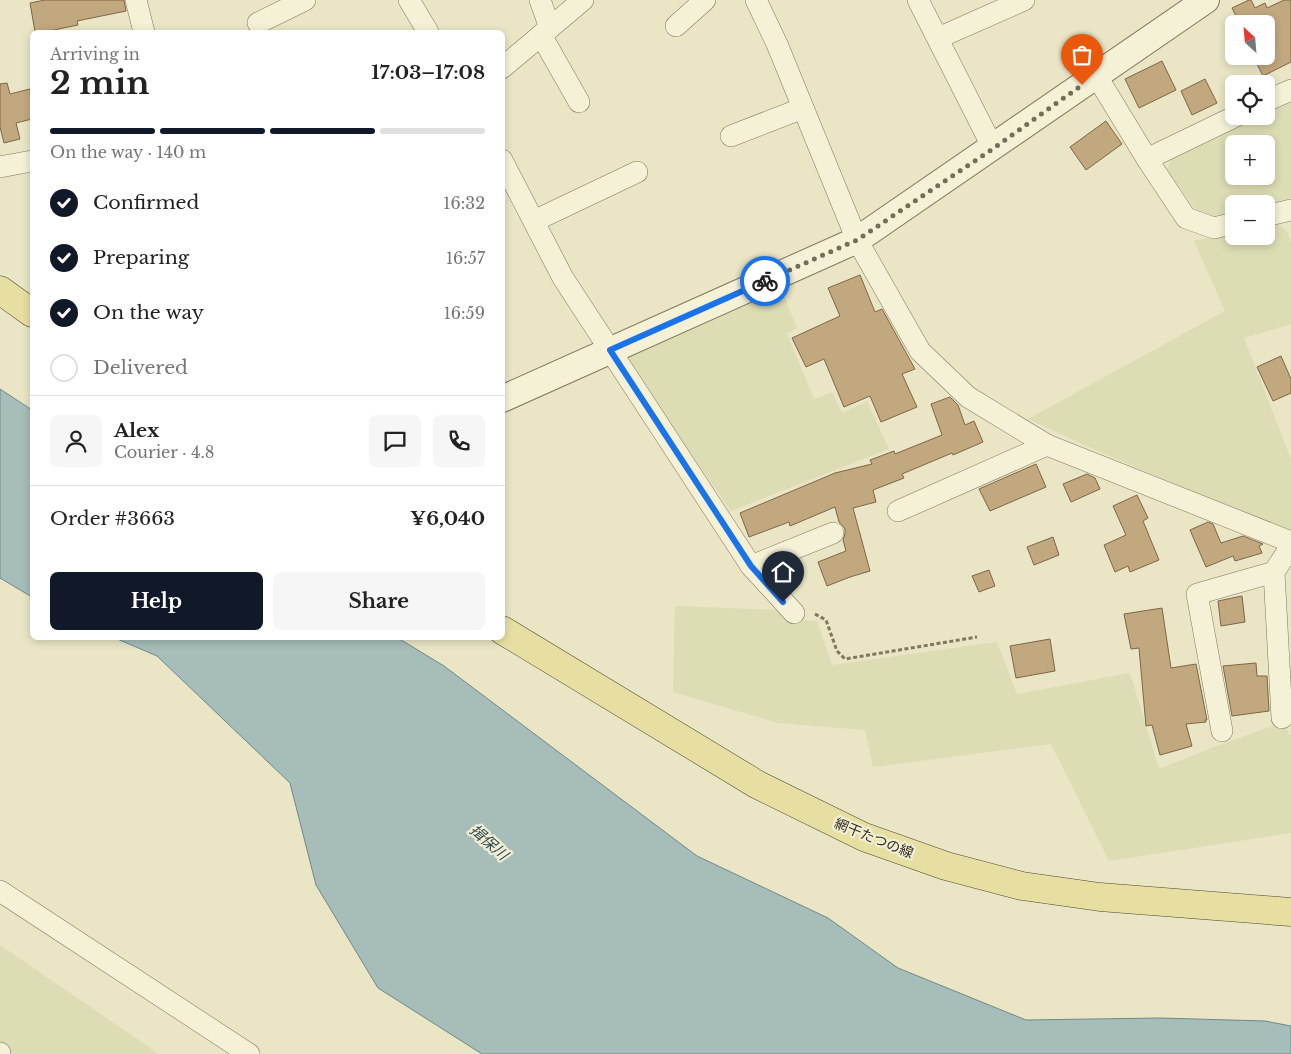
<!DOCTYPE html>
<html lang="en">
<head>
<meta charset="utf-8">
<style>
  :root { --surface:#fff; --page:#f6f6f6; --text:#222; --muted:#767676; --line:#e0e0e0; --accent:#111827 }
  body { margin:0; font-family:"Libre Baskerville","Noto Sans JP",serif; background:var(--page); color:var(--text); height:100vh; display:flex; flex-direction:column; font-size:19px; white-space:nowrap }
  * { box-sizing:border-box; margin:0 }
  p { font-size:16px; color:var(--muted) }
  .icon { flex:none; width:28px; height:28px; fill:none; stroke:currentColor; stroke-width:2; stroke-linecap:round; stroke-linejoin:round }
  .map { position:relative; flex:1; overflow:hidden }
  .sheet { position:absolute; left:30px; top:30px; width:475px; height:610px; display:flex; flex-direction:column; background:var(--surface); border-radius:8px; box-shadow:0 2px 8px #0003 }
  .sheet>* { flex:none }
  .needle { width:32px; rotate:334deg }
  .controls { position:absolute; left:1225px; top:15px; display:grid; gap:10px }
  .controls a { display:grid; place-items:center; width:50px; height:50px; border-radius:8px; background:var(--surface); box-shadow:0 2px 8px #0003; font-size:25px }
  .pin { position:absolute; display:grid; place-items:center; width:42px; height:42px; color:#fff; margin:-51px -21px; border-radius:50% 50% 50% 0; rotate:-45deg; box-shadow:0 0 5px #0007 }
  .pin .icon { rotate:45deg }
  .courier { position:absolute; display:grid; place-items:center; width:50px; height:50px; margin:-25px; border:4px solid #1a73e8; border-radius:50%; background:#fff; color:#222; box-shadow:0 1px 6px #0007 }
  .summary em { font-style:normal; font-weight:700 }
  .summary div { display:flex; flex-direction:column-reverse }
  .summary { display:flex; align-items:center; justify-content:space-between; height:85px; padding:0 20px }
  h1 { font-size:32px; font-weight:700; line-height:38px }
  .bar { display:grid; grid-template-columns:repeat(4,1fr); gap:8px 5px; align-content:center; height:60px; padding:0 20px }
  .bar i { height:6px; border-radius:4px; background:var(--line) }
  .bar .current { background:var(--accent) }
  .bar p { grid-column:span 4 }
  .line { display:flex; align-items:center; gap:12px; padding:0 20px; border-top:1px solid var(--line) }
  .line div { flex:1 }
  .round { display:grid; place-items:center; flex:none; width:52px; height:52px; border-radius:8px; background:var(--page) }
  ol { padding:0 20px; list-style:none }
  li { display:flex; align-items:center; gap:15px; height:55px }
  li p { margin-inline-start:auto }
  li .icon { padding:5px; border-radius:50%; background:var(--accent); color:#fff; stroke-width:4 }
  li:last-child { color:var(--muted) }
  li i { width:28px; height:28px; border:2px solid var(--line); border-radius:50% }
  .button { display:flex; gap:10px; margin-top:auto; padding:10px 20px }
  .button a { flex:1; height:58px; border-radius:8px; background:var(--accent); color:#fff; font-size:20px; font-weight:700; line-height:58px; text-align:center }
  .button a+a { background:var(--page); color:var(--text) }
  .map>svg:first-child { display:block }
  .farmland { fill:#dcddb4; fill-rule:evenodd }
  .water { fill:#a6bdba; stroke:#6e8a88 }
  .building { fill:#c2a87f; stroke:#7e6646 }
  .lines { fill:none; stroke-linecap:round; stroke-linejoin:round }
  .minor-casing { stroke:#81775d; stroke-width:22 }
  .tertiary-casing { stroke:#81775d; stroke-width:28 }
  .primary-casing { stroke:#504531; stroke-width:29 }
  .path { stroke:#81775d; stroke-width:3; stroke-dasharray:4 2.5; stroke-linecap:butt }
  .minor { stroke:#f4f1d7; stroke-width:21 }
  .tertiary { stroke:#f4f1d7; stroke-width:26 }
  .primary { stroke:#e7dfa1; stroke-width:28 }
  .done { stroke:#736d59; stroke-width:5; stroke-dasharray:0 9 }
  .route { stroke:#1a73e8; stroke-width:6 }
  .labels { text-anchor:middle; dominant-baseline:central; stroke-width:4.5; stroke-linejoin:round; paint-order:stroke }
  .street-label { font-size:14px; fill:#332d1f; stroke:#f1eed4 }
  .water-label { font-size:15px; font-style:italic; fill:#304d51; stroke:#f1eed4 }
</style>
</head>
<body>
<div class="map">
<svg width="1291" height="1054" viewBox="0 0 1291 1054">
  <rect width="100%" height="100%" fill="#e9e5c5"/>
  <g class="farmland">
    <path d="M1291,100V198L1266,204H1234V212L1210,217L1199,214L1167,170L1173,154L1256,116H1266V112ZM1234,144H1266V176H1234Z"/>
    <polygon points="1274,222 1287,231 1291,242 1291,324 1244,338 1291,459 1291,530 1184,488 1100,452 1028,419 1225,311 1194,241 1234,232 1234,236 1266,236 1266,224"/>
    <polygon points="781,289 797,328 787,334 814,399 832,392 842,413 867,401 889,449 731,511 624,358"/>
    <polygon points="675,606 779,610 787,620 817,621 832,665 997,642 1017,694 1130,673 1159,769 1214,747 1287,721 1288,734 1291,735 1291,833 1109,861 1051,744 873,767 865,730 778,723 673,692"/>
    <polygon points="0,945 159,1054 0,1054"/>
  </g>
  <g class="water">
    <polygon points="0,389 32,410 32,597 0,578"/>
    <polygon points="115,638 398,638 444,666 697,856 828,918 898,968 1026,1020 1160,1018 1265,1021 1291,1026 1291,1054 482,1054 378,988 316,885 290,783 157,656"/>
  </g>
  <g class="building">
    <polygon points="45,0 124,0 126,11 77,21 78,25 44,32 35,32 30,3"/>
    <polygon points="1249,0 1251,0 1255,8 1265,3 1267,8 1284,0 1291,0 1291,62 1263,76 1253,56 1266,56 1266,24 1240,24 1232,8"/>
    <polygon points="1162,61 1176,90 1139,108 1125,79"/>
    <polygon points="1205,79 1217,103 1192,115 1181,91"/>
    <polygon points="7,83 10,94 30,89 32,100 32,119 16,123 20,139 4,143 0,127 0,84"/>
    <polygon points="1106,121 1122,144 1086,170 1070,147"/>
    <polygon points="860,275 875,312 882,309 915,369 902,374 917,407 881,422 870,396 844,407 824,359 806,367 792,338 840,316 828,288"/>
    <polygon points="1281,356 1291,379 1291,393 1273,401 1257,367"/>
    <polygon points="950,397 958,405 965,425 974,421 983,442 953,455 952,453 902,474 904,478 873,490 876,502 853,508 870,571 850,577 827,586 818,562 846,551 843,540 845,534 845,529 839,522 835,507 790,526 789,522 749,537 740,513 835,473 872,464 870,460 894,451 895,454 942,435 931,404"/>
    <polygon points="1036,464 1046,487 990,511 979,489"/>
    <polygon points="1087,474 1095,478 1100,489 1071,502 1063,484"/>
    <polygon points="1137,495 1148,518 1143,521 1159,560 1130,572 1128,566 1115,572 1104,545 1126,535 1113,506"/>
    <polygon points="1208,522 1213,524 1221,543 1243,536 1263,544 1259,546 1262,553 1235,561 1233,556 1206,567 1190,530"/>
    <polygon points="1053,537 1059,555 1034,565 1027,547"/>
    <polygon points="989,570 995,586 979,592 972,576"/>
    <polygon points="1242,596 1245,622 1221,626 1218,601"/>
    <polygon points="1162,608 1171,668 1196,664 1207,720 1205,720 1206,722 1186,724 1192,746 1160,755 1152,725 1146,726 1139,648 1131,649 1124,614"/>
    <polygon points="1050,639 1055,671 1016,678 1010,646"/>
    <polygon points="1256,663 1257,676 1267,676 1269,711 1232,716 1223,666"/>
  </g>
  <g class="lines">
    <g class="minor-casing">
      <g id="minor">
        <polyline points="136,0 144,32"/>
        <polyline points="409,0 428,32"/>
        <polyline points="540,0 550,28"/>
        <polyline points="756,0 777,44 857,240 920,351 968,397 1047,445 1291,542"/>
        <polyline points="918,0 993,148"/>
        <polyline points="258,23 305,0"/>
        <polyline points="676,26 705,0"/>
        <polyline points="541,35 579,102"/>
        <polyline points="938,38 1024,0"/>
        <polyline points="502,68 583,0"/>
        <polyline points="1096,75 1147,159 1186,218 1214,228 1234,223"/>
        <polyline points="1266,101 1291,90"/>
        <polyline points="731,136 803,108"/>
        <polyline points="1147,159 1236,116"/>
        <polyline points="502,160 563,278 751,566 794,613"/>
        <polyline points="0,167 32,161"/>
        <polyline points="1266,216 1291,210"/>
        <polyline points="534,221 637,172"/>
        <polyline points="898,511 1047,445"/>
        <polyline points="751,566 833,533"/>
        <polyline points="1282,718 1274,572 1291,546"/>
        <polyline points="1222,731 1197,594 1274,572"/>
        <polyline points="0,891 249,1054"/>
        <polyline points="0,1053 0,1054"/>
      </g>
    </g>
    <g class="tertiary-casing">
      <polyline id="tertiary" points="502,399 857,240 1206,0"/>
    </g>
    <g class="primary-casing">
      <g id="primary">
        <polyline points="0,290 32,313"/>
        <polyline points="502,630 758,785 864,837 946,866 1022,886 1100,897 1291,912"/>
      </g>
    </g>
    <polyline class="path" points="815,614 826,620 837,651 845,659 977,637"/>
    <use href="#minor" class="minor"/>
    <use href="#tertiary" class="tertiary"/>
    <use href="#primary" class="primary"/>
  </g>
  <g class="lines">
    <polyline class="done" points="765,281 857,240 994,148 1082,85"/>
    <polyline class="route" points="765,281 610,350 751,566 783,602"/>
  </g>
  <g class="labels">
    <g class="street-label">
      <text transform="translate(874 838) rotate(22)">網干たつの線</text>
    </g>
    <g class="water-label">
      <text transform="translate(489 842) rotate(41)">揖保川</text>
    </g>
  </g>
</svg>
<div class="controls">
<a><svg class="needle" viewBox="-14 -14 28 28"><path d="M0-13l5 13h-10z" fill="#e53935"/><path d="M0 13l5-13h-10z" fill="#767676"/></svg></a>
<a><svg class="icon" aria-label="locate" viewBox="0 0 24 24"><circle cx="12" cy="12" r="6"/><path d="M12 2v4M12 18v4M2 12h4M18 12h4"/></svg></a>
<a>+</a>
<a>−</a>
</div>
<div class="pin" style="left:1082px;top:85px;background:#ea580c"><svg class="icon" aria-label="bag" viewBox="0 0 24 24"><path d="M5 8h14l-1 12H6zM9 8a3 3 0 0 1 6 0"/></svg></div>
<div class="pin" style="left:783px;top:602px;background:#1f2937"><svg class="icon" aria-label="home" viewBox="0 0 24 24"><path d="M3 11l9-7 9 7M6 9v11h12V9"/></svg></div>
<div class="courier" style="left:765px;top:281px"><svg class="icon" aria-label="bike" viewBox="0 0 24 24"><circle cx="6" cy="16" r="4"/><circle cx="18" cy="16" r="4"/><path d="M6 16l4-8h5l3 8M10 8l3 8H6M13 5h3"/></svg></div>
<section class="sheet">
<div class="summary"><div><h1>2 min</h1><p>Arriving in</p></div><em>17:03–17:08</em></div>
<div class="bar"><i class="current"></i><i class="current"></i><i class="current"></i><i></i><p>On the way · 140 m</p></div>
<ol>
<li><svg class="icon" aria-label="check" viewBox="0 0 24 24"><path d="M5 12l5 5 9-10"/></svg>Confirmed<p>16:32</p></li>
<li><svg class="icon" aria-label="check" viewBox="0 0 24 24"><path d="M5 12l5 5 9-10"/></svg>Preparing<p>16:57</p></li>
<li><svg class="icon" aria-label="check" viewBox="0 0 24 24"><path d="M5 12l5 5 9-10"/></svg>On the way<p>16:59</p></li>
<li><i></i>Delivered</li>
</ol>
<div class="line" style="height:90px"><a class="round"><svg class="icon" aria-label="person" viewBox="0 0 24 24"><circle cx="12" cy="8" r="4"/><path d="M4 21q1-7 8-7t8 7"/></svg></a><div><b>Alex</b><p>Courier · 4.8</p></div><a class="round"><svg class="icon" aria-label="chat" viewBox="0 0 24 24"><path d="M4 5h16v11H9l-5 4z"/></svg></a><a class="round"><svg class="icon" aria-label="phone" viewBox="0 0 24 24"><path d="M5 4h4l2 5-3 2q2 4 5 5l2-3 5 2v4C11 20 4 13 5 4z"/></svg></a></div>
<div class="line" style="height:65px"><div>Order #3663</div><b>¥6,040</b></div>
<div class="button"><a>Help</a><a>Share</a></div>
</section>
</div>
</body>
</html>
